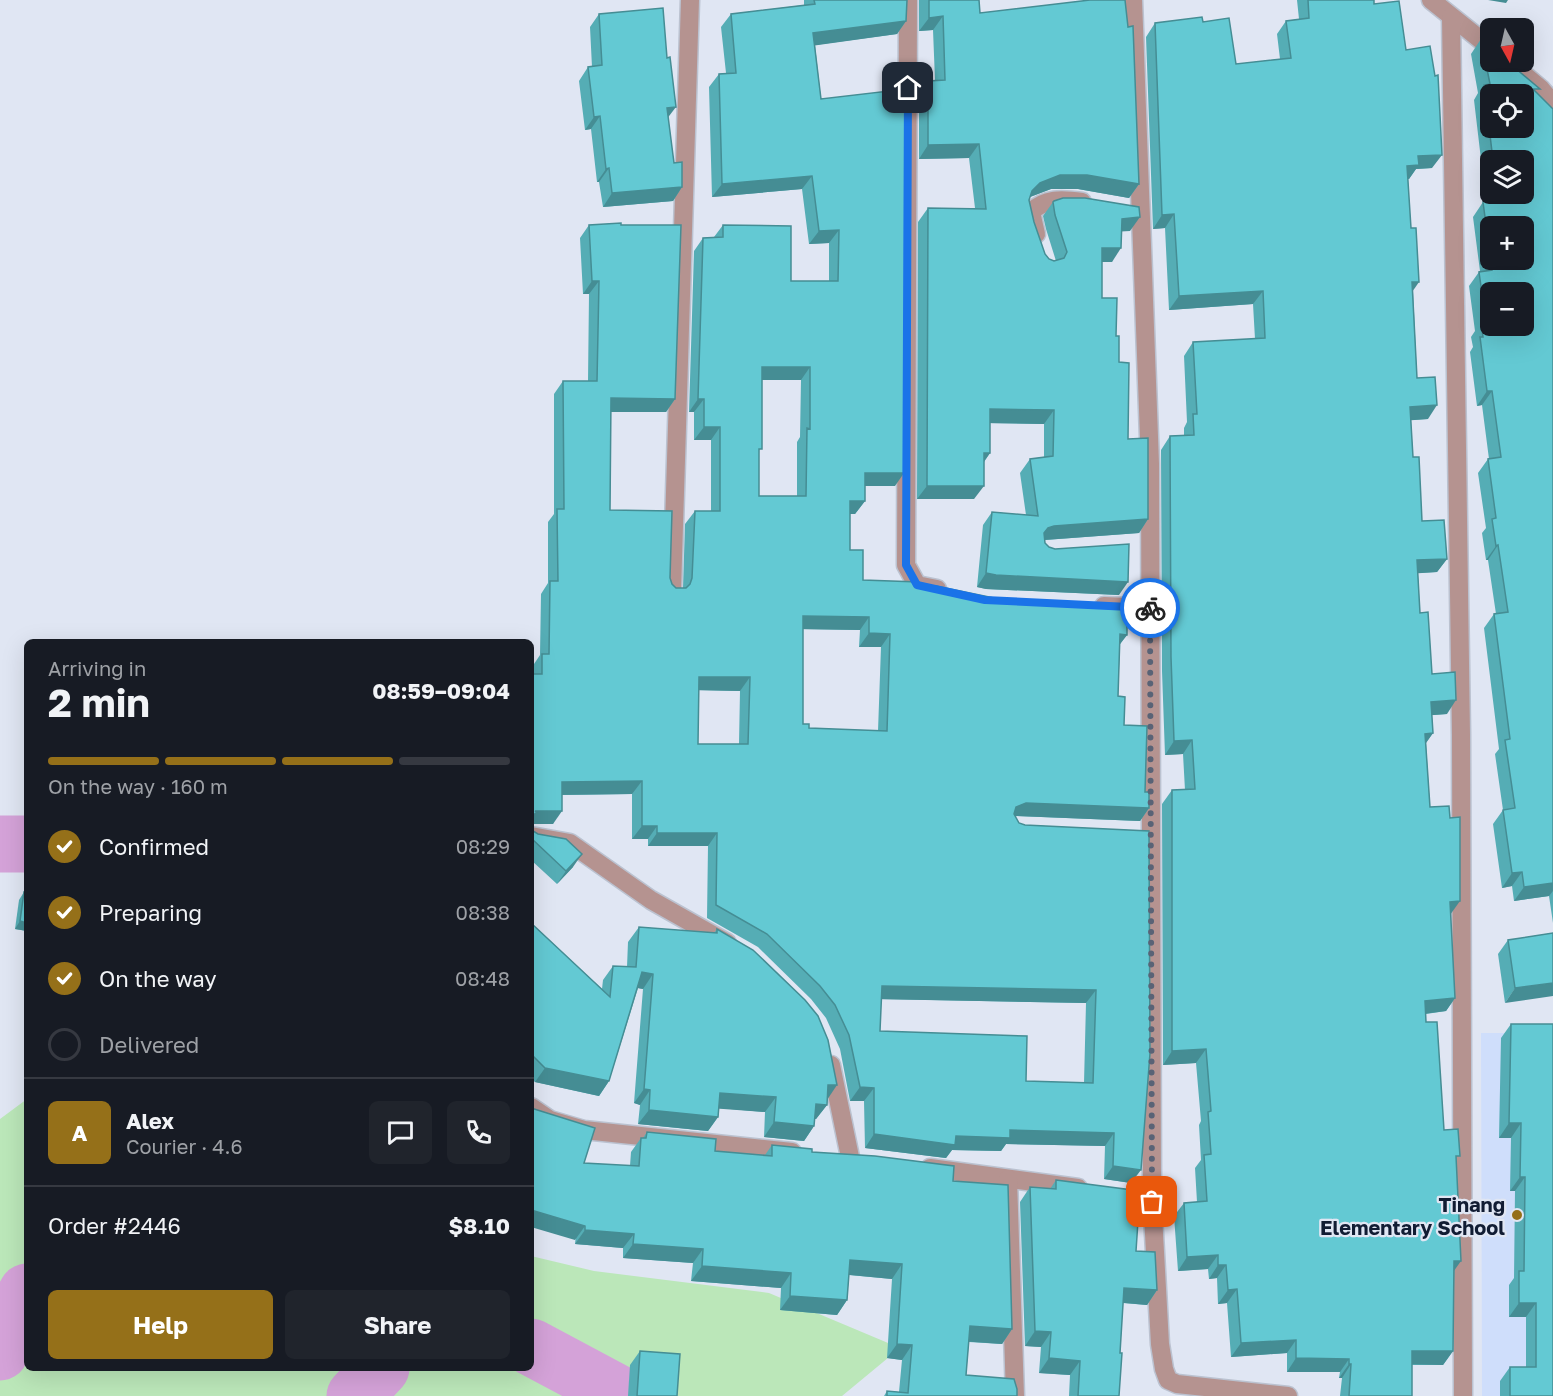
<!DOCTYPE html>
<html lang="en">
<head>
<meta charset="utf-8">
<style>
  :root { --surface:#171b24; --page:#20242c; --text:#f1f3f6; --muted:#9ea1a6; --line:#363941; --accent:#957019 }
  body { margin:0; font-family:"Golos Text",sans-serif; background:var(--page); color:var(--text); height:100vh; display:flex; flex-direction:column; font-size:22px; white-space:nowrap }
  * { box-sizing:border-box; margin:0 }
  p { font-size:20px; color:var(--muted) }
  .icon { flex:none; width:33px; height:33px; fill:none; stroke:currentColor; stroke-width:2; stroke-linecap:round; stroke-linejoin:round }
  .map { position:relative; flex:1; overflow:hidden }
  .drawer { position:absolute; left:24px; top:639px; width:510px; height:732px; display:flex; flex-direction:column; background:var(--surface); border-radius:9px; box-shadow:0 6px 24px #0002 }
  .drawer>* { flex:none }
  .needle { width:39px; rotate:172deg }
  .controls { position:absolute; left:1480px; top:18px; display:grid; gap:12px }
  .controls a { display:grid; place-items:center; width:54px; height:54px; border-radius:9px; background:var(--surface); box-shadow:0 6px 24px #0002; font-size:30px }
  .pin { position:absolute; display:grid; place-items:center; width:51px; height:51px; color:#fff; margin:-26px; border-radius:12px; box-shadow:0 3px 9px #0006 }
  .courier { position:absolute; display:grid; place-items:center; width:60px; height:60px; margin:-30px; border:4px solid #1a73e8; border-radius:50%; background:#fff; color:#222; box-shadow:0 2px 8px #0007 }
  .headline em { font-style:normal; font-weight:700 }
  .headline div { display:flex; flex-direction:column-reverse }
  .headline { display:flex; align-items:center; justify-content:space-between; height:102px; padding:0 24px }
  h1 { font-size:39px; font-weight:700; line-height:45px }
  .bar { display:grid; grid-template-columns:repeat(4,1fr); gap:9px 6px; align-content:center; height:72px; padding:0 24px }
  .bar i { height:8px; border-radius:4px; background:var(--line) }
  .bar .active { background:var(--accent) }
  .bar p { grid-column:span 4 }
  .line { display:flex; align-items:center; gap:15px; padding:0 24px; border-top:2px solid var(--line) }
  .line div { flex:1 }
  .round { display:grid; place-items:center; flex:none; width:63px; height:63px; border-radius:9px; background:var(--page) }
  ol { padding:0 24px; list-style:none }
  li { display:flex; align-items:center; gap:18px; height:66px }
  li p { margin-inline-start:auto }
  li .icon { padding:6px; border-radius:50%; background:var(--accent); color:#fff; stroke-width:4 }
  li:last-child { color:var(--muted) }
  li i { width:33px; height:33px; border:3px solid var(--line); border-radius:50% }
  .button { display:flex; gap:12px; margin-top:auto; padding:12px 24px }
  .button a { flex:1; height:69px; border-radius:9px; background:var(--accent); color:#fff; font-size:24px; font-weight:700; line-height:69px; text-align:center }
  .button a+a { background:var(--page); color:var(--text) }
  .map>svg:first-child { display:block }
  .built { fill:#cfdefb }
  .green { fill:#bbe7b9 }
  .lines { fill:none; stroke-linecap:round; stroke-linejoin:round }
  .river { stroke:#d4a2d8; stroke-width:57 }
  .minor-casing { stroke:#bbc2d0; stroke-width:21 }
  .minor { stroke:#b59390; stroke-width:18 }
  .wall { fill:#55adb5; fill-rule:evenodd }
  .shaded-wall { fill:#458d94 }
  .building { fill:#63c9d3; stroke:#458d94; stroke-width:1.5; fill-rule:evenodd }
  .done { stroke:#596376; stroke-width:6; stroke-dasharray:0 10.8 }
  .route { stroke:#1a73e8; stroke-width:8 }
  .poi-dot { fill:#957019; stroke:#e0e6f3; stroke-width:2 }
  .labels { text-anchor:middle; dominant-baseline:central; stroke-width:4.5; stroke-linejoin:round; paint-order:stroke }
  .poi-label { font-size:20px; font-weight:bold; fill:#111c33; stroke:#e0e6f3; text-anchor:end }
</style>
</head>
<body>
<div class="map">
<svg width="1553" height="1396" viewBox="0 0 1553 1396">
  <rect width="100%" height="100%" fill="#e0e6f3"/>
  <polygon class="built" points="1481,1033 1553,1033 1553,1396 1482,1396"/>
  <polygon class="green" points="27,1099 27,1368 531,1368 531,1256 594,1271 769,1293 900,1348 842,1396 0,1396 0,1119"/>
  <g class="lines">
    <g class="river">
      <polyline points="0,844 27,844"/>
      <polyline points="531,1347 619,1394 618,1396"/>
      <polyline points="0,1352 5,1330 27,1292"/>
      <polyline points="355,1396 381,1368"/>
    </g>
    <g class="minor-casing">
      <g id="minor">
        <polyline points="908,0 906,565 917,585 937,589"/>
        <polyline points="1133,0 1150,464 1152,1197 1160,1344 1164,1369 1168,1380 1177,1384 1288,1396"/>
        <polyline points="1431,0 1491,48"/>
        <polyline points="1451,17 1461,735 1463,1396"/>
        <polyline points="1509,62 1541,89 1553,103"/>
        <path d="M1036,234L1031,212C1045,198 1062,199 1082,202"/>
        <polyline points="672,591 690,0"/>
        <polyline points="1104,606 1150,608"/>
        <polyline points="531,836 570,843 651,900 727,943"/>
        <polyline points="831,1065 850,1157"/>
        <polyline points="531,1107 550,1120 584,1130 792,1152"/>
        <polyline points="930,1168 1078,1188"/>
        <polyline points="1008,1179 1015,1396"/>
      </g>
    </g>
    <use href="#minor" class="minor"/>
  </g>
  <g class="wall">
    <path d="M804,0H907L906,21L897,34L815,45L821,99L895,486H865V501L855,514H850V550L863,580L919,585L1127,635L1120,644L1118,696L1124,725L1145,792L1149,808L1140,821L1015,816L1019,823L1025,825L1149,831L1131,1183L1104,1179L1105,1146L1006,1144L1001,1151L952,1150L946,1158L865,1148L864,1101H850L840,1049L826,1018L811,999L758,947L707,918L708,846H648V839H632V794L562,795L553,824H531V674H532V667L540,655L541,594L548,583V522L554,514V394L563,381H588L589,294H583L580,238L589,225H621L675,399L666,412H611L610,510L670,578L672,584L676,588H683L685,524L695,511H711V440H694V412H689L694,251L703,238L714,237L723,225L791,281H829V243L809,244L802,189L712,197L709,87L719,74L726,73L721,27L731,14L804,5ZM762,380H801L800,437L797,442V496H759V454ZM803,629L860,630L859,647H881L878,731L809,728L803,724ZM698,690L740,691L739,744H698ZM881,999L1086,1003L1084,1083L1026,1081L880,1031Z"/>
    <polygon points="919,0 979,0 980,13 1139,184 1129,198 1078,189 1051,189 1030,197 1029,200 1034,222 1045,254 1049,259 1054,261 1056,261 1046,229 1043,216 1053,202 1130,231 1121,231 1112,262 1102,262 1102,298 1116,336 1128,439 1148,519 1139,533 1045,540 1045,543 1049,547 1119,595 986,589 977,587 983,525 992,512 1026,515 1020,473 1030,459 1044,457 1044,424 990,423 990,453 984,462 974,499 917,499 918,222 928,208 975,208 969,158 919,159 919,94 928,81 935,80 933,30 919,31"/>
    <polygon points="1297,0 1374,0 1374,4 1406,50 1432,168 1416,169 1409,179 1408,179 1417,378 1428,419 1411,420 1413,457 1422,521 1447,559 1437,572 1418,573 1420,613 1432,674 1447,714 1432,715 1433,733 1426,743 1430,807 1450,915 1455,998 1446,1011 1426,1014 1426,1022 1444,1130 1456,1161 1453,1351 1443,1365 1412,1365 1412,1396 1340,1396 1342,1378 1339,1378 1340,1372 1287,1372 1287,1353 1231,1357 1227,1303 1218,1304 1217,1278 1209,1279 1208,1269 1178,1271 1174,1216 1184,1203 1197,1202 1195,1168 1201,1160 1199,1125 1201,1121 1196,1063 1163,1065 1162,804 1172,790 1185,790 1183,754 1165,755 1162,671 1161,450 1170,436 1184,436 1184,428 1187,422 1184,356 1193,342 1255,339 1253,304 1169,310 1165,228 1153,229 1146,37 1155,23 1203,22 1236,64 1280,59 1277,34 1286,21 1299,19"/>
    <polygon points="599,14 668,117 674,163 682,187 673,201 603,207 599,182 597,182 591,129 585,130 579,81 588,67 592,67 590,27"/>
    <path d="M1481,39L1553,109V923L1549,896L1514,901L1512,886L1502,888L1493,824L1503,810L1495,754L1499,749L1484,628L1494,614H1496L1488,560H1486L1482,533L1486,528L1478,473L1488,459H1489L1482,405L1477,406L1470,352L1473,347L1471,337L1475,331L1469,286L1479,272L1480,271L1473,217L1483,202H1486L1474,100L1478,93L1471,54ZM1491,160H1524V194H1491Z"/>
    <polygon points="531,827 533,831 573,867 557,884 531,860"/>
    <polygon points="24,892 27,931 15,929 19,900"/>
    <polygon points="531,923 602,989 603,980 613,966 627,967 628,942 639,927 714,933 717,929 827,1100 827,1105 816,1119 814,1119 814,1126 804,1141 764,1137 765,1112 719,1108 718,1117 708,1131 638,1124 640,1105 634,1103 643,989 638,988 609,1081 599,1096 535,1082 531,1079"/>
    <polygon points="1553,933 1505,1003 1498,954 1508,940"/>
    <polygon points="1511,1024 1553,1396 1500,1396 1500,1381 1510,1367 1526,1367 1526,1317 1509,1317 1509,1285 1514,1278 1515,1191 1510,1191 1511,1138 1499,1138 1501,1038"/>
    <polygon points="647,1132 715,1151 765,1155 772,1145 812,1152 953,1181 1012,1329 1002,1344 969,1342 966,1375 1017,1396 884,1396 887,1391 899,1392 902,1360 887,1358 892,1279 849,1275 847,1300 837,1315 780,1310 781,1288 691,1281 693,1263 623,1258 623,1248 575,1244 584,1163 630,1166 631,1152 641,1138 643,1138"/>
    <polygon points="1056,1180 1136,1251 1157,1290 1147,1305 1123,1303 1120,1353 1119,1396 1069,1396 1070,1375 1039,1373 1041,1347 1025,1346 1020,1202 1030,1187 1050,1189"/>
    <polygon points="640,1351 677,1396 628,1396 630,1365"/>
  </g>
  <g class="shaded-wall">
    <polygon points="1488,0 1508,0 1506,3"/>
    <polygon points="943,16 933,30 919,31 929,18"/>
    <polygon points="906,21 897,34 804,47 813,33"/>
    <polygon points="676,107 666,120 667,108"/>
    <polygon points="600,116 591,129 585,130 594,117"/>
    <polygon points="979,144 969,158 919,159 928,145"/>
    <polygon points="1442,155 1432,168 1416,169 1409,179 1397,180 1407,166 1418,156"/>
    <polygon points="609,168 599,182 597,182 606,169"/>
    <polygon points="1060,175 1087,175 1139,184 1129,198 1078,189 1051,189 1030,197 1032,191 1040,183"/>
    <polygon points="812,176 802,189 712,197 722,184"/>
    <polygon points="682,187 673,201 603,207 612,193"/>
    <polygon points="1174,214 1165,228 1153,229 1162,215"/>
    <polygon points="1140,217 1130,231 1112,232 1122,219"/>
    <polygon points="839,230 829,243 809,244 819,231"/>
    <polygon points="1102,248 1121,248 1112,262 1093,262"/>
    <polygon points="592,281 599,281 589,294 583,294"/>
    <polygon points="1412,282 1419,282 1410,295"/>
    <polygon points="1263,291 1253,304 1169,310 1179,296"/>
    <polygon points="762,367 810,367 801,380 753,380"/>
    <polygon points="1487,391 1492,391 1482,405 1477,406"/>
    <polygon points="611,398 675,399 666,412 601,412"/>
    <polygon points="698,399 704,399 694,412 689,412"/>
    <polygon points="1437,405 1428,419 1401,421 1410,407"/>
    <polygon points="990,409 1054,410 1044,424 980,423"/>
    <polygon points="704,427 720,427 711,440 694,440"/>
    <polygon points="984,453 990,453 980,467"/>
    <polygon points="865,473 904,473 895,486 856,486"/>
    <polygon points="927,486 984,486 974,499 917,499"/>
    <polygon points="850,501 865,501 855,514 841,514"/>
    <polygon points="1148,519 1139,533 1044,540 1038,542 1048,528 1054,526"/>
    <polygon points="1498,545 1488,560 1486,560 1496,546"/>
    <polygon points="1447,559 1437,572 1407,574 1417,560"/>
    <polygon points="986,573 1128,582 1119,595 986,589 977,587"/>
    <polygon points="803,616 869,617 860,630 794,629"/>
    <polygon points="869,633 890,634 881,647 859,647"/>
    <polygon points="1120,634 1127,635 1117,648"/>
    <polygon points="699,677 750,677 740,691 689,690"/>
    <polygon points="1456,700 1447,714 1421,716 1431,702"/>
    <polygon points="1433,733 1423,747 1425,734"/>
    <polygon points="1192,740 1183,754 1165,755 1174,741"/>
    <polygon points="642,781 632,794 553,795 562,782"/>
    <polygon points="1026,803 1149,808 1140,821 1017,816 1007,820 1016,807"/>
    <polygon points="535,811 562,811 553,824 531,824 531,817"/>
    <polygon points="642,826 657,826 648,839 632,839"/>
    <polygon points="657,833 717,833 708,846 648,846"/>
    <polygon points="582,854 573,867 557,884 566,871"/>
    <polygon points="1522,872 1512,886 1502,888 1512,873"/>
    <polygon points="1553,883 1553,891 1549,896 1514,901 1524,887"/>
    <polygon points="1460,901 1450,915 1450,902"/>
    <polygon points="20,921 27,923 27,931 15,929"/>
    <polygon points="642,972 653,974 643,989 632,987"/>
    <polygon points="1553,983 1553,996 1505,1003 1515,988"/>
    <polygon points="882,986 1096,990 1086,1003 872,999"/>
    <polygon points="1455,998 1446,1011 1415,1015 1425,1001"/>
    <polygon points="1206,1049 1196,1063 1163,1065 1172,1051"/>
    <polygon points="545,1068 609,1081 599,1096 535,1082"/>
    <polygon points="828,1085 837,1085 827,1100"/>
    <polygon points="860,1087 874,1088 864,1101 850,1101"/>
    <polygon points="644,1089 650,1090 640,1105 634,1103"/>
    <polygon points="720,1093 776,1097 765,1112 710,1108"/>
    <polygon points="816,1104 827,1105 816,1119 805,1118"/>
    <polygon points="649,1110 718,1117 708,1131 638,1124"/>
    <polygon points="774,1122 814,1126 804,1141 764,1137"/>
    <polygon points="1509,1123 1521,1123 1511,1138 1499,1138"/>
    <polygon points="1010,1130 1114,1133 1105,1146 1006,1144 1001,1151 952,1150 946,1158 865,1148 874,1134 956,1136"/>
    <polygon points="1113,1166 1141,1170 1131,1183 1104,1179"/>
    <polygon points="1520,1177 1525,1177 1515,1191 1510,1191"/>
    <polygon points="531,1210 585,1226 575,1240 531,1227"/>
    <polygon points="585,1230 634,1234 623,1248 575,1244"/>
    <polygon points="633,1244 703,1249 693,1263 623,1258"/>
    <polygon points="1218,1255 1208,1269 1178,1271 1187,1257"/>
    <polygon points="850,1260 902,1264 892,1279 840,1274"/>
    <polygon points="1454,1261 1461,1261 1451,1275"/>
    <polygon points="1218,1265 1226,1265 1217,1278 1209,1279"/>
    <polygon points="702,1266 791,1273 781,1288 691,1281"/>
    <polygon points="1124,1288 1157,1290 1147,1305 1114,1302"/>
    <polygon points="1237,1289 1227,1303 1218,1304 1228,1290"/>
    <polygon points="790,1296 847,1300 837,1315 780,1310"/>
    <polygon points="1519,1303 1536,1303 1526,1317 1509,1317"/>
    <polygon points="970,1326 1012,1329 1002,1344 960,1341"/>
    <polygon points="1035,1331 1051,1332 1041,1347 1025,1346"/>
    <polygon points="1296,1340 1287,1353 1231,1357 1241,1343"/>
    <polygon points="897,1344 912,1345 902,1360 887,1358"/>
    <polygon points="1412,1351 1453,1351 1443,1365 1403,1364"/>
    <polygon points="1049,1358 1080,1361 1070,1375 1039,1373"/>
    <polygon points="1296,1358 1349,1359 1340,1372 1287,1372"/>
    <polygon points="1349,1364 1351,1364 1342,1378 1339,1378"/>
  </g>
  <g class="building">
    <path d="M814,0H907L906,21L813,33L821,99L906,89L904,473H865V501H850V550H863V580L919,582V585L936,586L994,598L1127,605V635L1120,634L1118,696L1125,697L1124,725L1147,726L1145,792H1149V808L1026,803L1016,807L1014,814L1019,823L1025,825L1149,831L1150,1053L1141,1170L1113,1166L1114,1133L1010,1130V1138L956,1136L955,1145L874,1134V1088L860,1087L849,1035L835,1005L820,986L767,934L716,905L717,833H657V826H642V781L562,782V811H535L537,812L531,817V674H542V654H549L550,581H558L557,509H564L563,381H597L599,281H592L589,225L621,223V225H681L675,399L611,398L610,510L672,511L670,578L672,584L676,588H686L690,584L692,578L695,511H720V427H704V399H698L703,238L723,237V225L791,226V281H838L839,230L819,231L812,176L722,184L719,74L736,73L731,14L815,4ZM762,367H810V429L807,428L806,496H759V449H762ZM803,616L869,617V633L890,634L887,731L809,728V724H803ZM699,677H750L748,744H698ZM882,986L1096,990L1093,1083L1026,1081L1027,1036L880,1031Z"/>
    <polygon points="929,0 979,0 980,13 1090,0 1125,0 1128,27 1133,26 1139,184 1087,175 1060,175 1040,183 1032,191 1029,200 1034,222 1045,254 1049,259 1054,261 1064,258 1067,252 1055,215 1053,202 1054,201 1063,198 1085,198 1139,207 1140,217 1122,219 1121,248 1102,248 1102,298 1117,298 1116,336 1119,336 1119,362 1129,363 1128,439 1148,438 1148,519 1054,526 1048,528 1044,533 1045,543 1049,547 1055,549 1129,544 1128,582 996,575 986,573 992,512 1038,516 1030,459 1053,456 1054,410 990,409 990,453 984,453 984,486 927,486 928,208 986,209 979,144 928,145 928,81 945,80 943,16 929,18"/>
    <polygon points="1308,0 1374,0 1374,4 1399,1 1406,50 1430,46 1435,76 1438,75 1442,155 1418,156 1419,165 1407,166 1411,228 1416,228 1419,282 1412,282 1417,378 1435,377 1437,405 1410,407 1413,457 1419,457 1422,521 1444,520 1447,559 1417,560 1420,613 1428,612 1432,674 1455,672 1456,700 1431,702 1433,733 1425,734 1430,807 1449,806 1450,818 1460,817 1460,901 1450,902 1455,998 1425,1001 1426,1022 1437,1022 1444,1130 1458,1129 1460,1156 1456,1156 1461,1261 1454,1261 1453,1351 1412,1351 1412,1396 1349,1396 1351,1364 1349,1364 1349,1359 1296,1358 1296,1340 1241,1343 1237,1289 1228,1290 1226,1265 1218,1265 1218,1255 1187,1257 1184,1203 1207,1201 1204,1155 1211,1154 1208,1112 1211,1111 1206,1049 1172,1051 1172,790 1195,789 1192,740 1174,741 1171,657 1170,436 1194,435 1193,414 1197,414 1193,342 1265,338 1263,291 1179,296 1174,214 1162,215 1155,23 1202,17 1203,22 1229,18 1236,64 1291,58 1286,21 1309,18"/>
    <polygon points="663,8 667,58 670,57 676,107 667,108 674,163 682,162 682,187 612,193 609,168 606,169 600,116 594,117 588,67 602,65 599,14"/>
    <path d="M1481,39L1491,47V62H1508L1540,89H1533L1553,109V883L1524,887L1522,872L1512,873L1503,810L1515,808L1505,740L1510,739L1494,614L1508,612L1498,545L1496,546L1492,519L1496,518L1488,459L1501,457L1492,391H1487L1480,337H1483L1481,322H1486L1479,272L1492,270L1483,202L1498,200L1497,194H1524V160H1493L1484,85L1490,84ZM1491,94H1524V128H1491ZM1491,226H1524V260H1491ZM1491,292H1524V326H1491Z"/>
    <polygon points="531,827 533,831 538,834 566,839 582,854 566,871 531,838"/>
    <polygon points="24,892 27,893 27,923 20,921"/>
    <polygon points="531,923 610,997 613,966 636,967 639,927 717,933 717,929 753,950 805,1000 818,1016 828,1040 837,1085 828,1085 827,1105 816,1104 814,1126 774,1122 776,1097 720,1093 718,1117 649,1110 650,1090 644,1089 653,974 642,972 609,1081 545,1068 531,1054"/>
    <polygon points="1553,933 1553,983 1515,988 1508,940"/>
    <polygon points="1511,1024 1553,1024 1553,1396 1510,1396 1510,1367 1536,1367 1536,1303 1519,1303 1519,1271 1524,1271 1525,1177 1520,1177 1521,1123 1509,1123"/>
    <polygon points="531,1108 595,1128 584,1163 639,1166 641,1138 646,1138 647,1132 716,1139 715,1151 772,1156 772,1145 812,1149 812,1152 875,1156 954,1166 953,1181 1008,1185 1012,1329 970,1326 966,1375 1014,1379 1017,1389 1017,1396 887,1396 887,1391 908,1393 912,1345 897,1344 902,1264 850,1260 847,1300 790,1296 791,1273 702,1266 703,1249 633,1244 634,1234 585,1230 585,1226 531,1210"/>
    <polygon points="1056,1180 1140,1191 1136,1251 1155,1252 1157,1290 1124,1288 1120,1353 1122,1353 1119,1396 1078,1396 1080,1361 1049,1358 1051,1332 1035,1331 1030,1187 1056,1189"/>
    <polygon points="640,1351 680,1354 677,1396 637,1396"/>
  </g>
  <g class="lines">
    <polyline class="done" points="1150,608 1152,1202"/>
    <polyline class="route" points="908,88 906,565 917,585 985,600 1150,608"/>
  </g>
  <circle class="poi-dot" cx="1517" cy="1215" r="6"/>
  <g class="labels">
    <g class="poi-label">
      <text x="1505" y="1204">Tinang<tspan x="1505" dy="23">Elementary School</tspan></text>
    </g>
  </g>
</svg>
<div class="controls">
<a><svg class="needle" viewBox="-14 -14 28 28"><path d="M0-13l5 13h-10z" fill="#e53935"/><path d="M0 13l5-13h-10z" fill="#9ea1a6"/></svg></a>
<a><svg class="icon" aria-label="locate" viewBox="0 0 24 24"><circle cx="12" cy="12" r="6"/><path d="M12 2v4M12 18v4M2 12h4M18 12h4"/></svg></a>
<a><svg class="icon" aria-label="layers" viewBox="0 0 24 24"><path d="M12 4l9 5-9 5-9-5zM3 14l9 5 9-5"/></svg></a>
<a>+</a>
<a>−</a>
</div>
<div class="pin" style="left:1152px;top:1202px;background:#ea580c"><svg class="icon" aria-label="bag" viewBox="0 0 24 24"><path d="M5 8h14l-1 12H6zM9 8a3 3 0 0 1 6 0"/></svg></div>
<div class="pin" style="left:908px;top:88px;background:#1f2937"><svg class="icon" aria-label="home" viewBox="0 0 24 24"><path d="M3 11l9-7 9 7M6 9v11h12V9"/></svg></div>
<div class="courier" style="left:1150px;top:608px"><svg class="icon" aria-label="bike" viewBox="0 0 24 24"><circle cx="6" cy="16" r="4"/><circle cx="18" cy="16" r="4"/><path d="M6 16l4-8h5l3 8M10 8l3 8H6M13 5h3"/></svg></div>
<section class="drawer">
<div class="headline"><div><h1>2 min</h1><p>Arriving in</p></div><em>08:59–09:04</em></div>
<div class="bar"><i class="active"></i><i class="active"></i><i class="active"></i><i></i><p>On the way · 160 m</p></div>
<ol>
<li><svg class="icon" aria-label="check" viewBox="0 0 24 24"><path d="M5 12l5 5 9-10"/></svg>Confirmed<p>08:29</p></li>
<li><svg class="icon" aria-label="check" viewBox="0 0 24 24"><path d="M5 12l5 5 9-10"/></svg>Preparing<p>08:38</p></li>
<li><svg class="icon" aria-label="check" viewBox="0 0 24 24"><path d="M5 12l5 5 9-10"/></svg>On the way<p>08:48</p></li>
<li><i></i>Delivered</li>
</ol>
<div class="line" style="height:108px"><b class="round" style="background:var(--accent);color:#fff">A</b><div><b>Alex</b><p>Courier · 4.6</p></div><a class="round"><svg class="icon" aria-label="chat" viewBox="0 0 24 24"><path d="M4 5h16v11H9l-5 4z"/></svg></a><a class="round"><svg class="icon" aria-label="phone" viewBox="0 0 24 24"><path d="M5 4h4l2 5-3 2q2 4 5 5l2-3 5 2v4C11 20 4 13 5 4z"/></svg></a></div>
<div class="line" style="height:78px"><div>Order #2446</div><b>$8.10</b></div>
<div class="button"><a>Help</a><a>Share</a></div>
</section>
</div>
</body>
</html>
